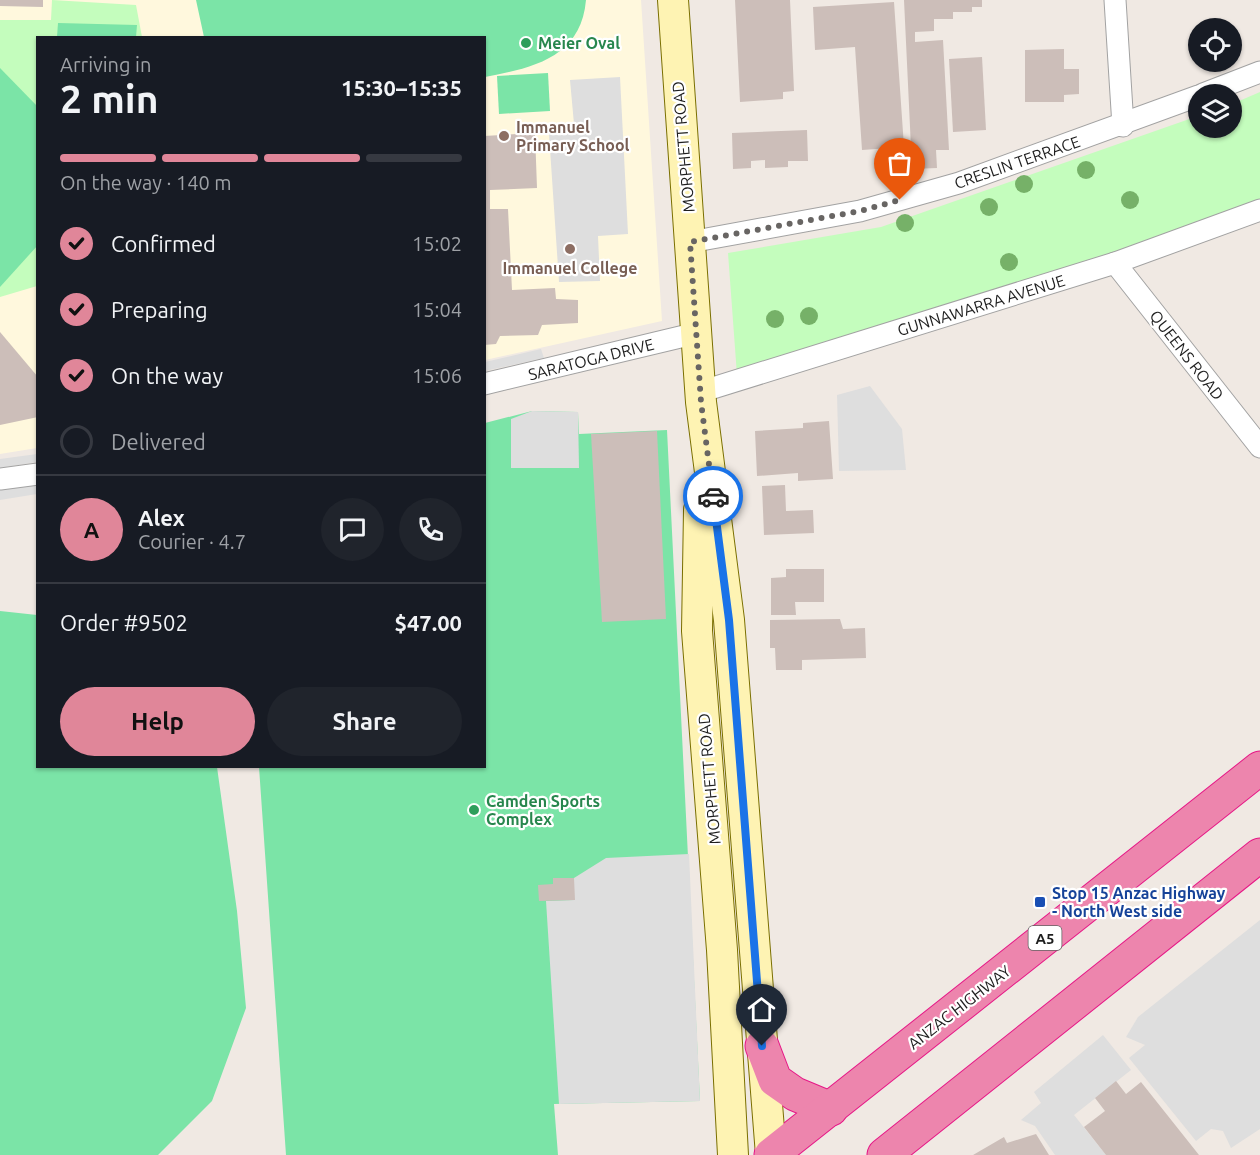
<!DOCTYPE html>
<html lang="en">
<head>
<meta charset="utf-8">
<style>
  :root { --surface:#171b24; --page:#20242c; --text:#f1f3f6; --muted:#9ea1a6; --line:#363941; --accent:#e08699 }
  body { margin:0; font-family:Ubuntu,sans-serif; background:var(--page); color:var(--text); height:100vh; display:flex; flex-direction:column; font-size:22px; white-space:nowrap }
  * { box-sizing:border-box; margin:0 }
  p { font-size:20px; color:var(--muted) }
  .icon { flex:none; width:33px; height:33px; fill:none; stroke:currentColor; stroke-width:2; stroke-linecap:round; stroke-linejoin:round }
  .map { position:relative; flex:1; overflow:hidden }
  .side { position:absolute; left:36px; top:36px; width:450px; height:732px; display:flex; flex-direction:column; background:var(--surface); border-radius:0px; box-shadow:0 2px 4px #0004 }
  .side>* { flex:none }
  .tools { position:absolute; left:1188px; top:18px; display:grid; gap:12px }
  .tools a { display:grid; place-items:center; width:54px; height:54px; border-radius:50%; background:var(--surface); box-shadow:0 2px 4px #0004; font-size:30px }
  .pin { position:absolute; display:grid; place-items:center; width:51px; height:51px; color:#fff; margin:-62px -26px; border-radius:50% 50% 50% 0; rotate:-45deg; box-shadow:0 0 6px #0007 }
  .pin .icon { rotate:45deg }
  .courier { position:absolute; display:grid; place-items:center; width:60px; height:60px; margin:-30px; border:4px solid #1a73e8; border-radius:50%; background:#fff; color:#222; box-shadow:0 2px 8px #0007 }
  .overview em { font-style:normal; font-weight:600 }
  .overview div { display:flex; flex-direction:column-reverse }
  .overview { display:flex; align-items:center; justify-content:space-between; height:102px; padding:0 24px }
  h1 { font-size:39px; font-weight:600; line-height:45px }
  .bar { display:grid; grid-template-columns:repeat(4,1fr); gap:9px 6px; align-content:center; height:72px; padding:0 24px }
  .bar i { height:8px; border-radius:4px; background:var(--line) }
  .bar .selected { background:var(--accent) }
  .bar p { grid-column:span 4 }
  .line { display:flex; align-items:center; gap:15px; padding:0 24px; border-top:2px solid var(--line) }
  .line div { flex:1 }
  .round { display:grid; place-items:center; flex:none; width:63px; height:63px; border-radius:32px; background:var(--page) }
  ol { padding:0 24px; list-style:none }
  li { display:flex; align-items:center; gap:18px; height:66px }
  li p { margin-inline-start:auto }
  li .icon { padding:6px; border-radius:50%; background:var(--accent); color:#111; stroke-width:4 }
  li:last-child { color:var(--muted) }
  li i { width:33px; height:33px; border:3px solid var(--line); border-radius:50% }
  .primary-button { display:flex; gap:12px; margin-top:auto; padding:12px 24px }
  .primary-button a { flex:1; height:69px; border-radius:36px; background:var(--accent); color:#111; font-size:24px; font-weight:600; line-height:69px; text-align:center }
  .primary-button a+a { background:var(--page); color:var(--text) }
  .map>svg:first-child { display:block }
  .education { fill:#fff8dd }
  .park { fill:#c4fdbd }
  .pitch { fill:#7be4a7 }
  .parking { fill:#dedede }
  .building { fill:#ccbeb9 }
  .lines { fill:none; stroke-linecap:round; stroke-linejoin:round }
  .street-casing { stroke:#a2a2a2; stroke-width:23 }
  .secondary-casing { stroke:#7a6f00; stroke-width:32 }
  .highway-casing { stroke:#e61887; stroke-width:35 }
  .street { stroke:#fff; stroke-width:21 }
  .secondary { stroke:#fef3b3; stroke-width:30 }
  .highway { stroke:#ed85ad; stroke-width:33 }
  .tree { fill:#76b168 }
  .done { stroke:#686563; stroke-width:6; stroke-dasharray:0 10.8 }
  .route { stroke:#1a73e8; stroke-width:8 }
  .leisure-dot { fill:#2e9e5b; stroke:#fff; stroke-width:2 }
  .education-dot { fill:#8d6e63; stroke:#fff; stroke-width:2 }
  .transit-dot { fill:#1a4fb4; stroke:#fff; stroke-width:2 }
  .labels { text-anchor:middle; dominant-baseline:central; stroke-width:4.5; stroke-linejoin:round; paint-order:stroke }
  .shield { fill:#fff; stroke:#626262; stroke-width:1.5 }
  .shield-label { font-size:15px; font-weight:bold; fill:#1e1e1e }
  .leisure-label { font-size:16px; font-weight:bold; fill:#27864d; stroke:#fff; text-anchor:start }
  .education-label { font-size:16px; font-weight:bold; fill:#785e54; stroke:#fff; text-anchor:start }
  .street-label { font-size:16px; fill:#1e1e1e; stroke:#fff }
  .transit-label { font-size:16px; font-weight:bold; fill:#164399; stroke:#fff; text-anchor:start }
</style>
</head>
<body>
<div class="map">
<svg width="1260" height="1155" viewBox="0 0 1260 1155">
  <rect width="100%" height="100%" fill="#f0e9e3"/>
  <polygon class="education" points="0,0 641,0 662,321 485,360 484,38 38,38 37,448 0,454"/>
  <g class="park">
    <polygon points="52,0 136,5 142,37 38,38 37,286 0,297 0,20 51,20"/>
    <polygon points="1260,92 1260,199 1110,256 737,375 728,253 881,227 1198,116 1198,128 1232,128 1232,104"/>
  </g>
  <g class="pitch">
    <path d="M196,0H586C581,58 532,68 485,77L484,38L204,37Z"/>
    <polygon points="58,23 137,25 136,37 57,37"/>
    <polygon points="0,68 37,106 38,245 0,287"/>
    <polygon points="548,73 550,111 499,114 497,76"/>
    <polygon points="532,411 578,412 579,434 667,430 700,1101 554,1104 558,1155 286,1155 259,767 484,766 485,423"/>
    <polygon points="0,611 37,615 38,766 217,767 237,911 246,1008 212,1101 158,1155 0,1155"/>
  </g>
  <g class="parking">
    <polygon points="620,77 628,234 598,236 600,281 559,282 549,134 565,133 574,124 570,80"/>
    <polygon points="541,349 544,358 485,371 485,362"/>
    <polygon points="870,386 902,429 906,470 839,471 837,395"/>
    <polygon points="532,411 578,412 579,468 511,468 511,419"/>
    <polygon points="37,454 37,462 0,468 0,459"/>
    <polygon points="37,484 37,494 0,500 0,490"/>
    <polygon points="689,854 700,1101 559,1104 546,901 574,900 574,878 606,858"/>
    <polygon points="1260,920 1260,1129 1231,1148 1223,1131 1211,1129 1196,1141 1129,1058 1145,1045 1126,1037 1138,1017"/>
    <polygon points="1103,1035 1131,1070 1074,1115 1106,1155 1055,1155 1035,1126 1021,1120 1041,1103 1034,1092"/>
  </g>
  <g class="building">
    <polygon points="0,0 43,0 43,7 0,6"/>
    <polygon points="735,0 790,0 794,91 783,92 783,99 740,102"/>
    <polygon points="904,0 982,0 982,7 972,7 972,12 953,12 953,19 934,19 934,31 915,32 915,42 943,40 949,150 936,150 937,168 912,169"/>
    <polygon points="894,2 904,147 862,150 855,47 815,50 813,7"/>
    <polygon points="1064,49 1064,69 1079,69 1079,94 1064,95 1064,102 1025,102 1025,50"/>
    <polygon points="982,57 986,130 953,132 949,59"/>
    <polygon points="807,130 808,161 788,161 788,167 765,168 765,160 751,161 751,168 733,169 732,133"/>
    <polygon points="535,133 537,188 490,190 490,209 508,209 512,290 555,288 556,299 578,300 578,323 542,325 538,335 500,336 496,344 484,345 484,136"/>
    <polygon points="0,332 38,377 38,417 0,425"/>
    <polygon points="829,421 833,479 798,481 798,473 757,476 755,431 803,428 803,423"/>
    <polygon points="657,431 666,619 602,622 591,434"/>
    <polygon points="785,485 786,511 813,510 814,533 764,535 762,486"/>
    <polygon points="786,569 824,569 824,602 795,602 796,615 771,615 771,578 786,577"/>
    <polygon points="840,619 843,629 865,628 866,658 802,660 802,670 776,670 775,648 770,648 770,620"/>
    <polygon points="553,878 574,878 575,900 539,901 538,885 553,884"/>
    <polygon points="1116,1081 1126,1094 1141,1082 1199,1155 1106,1155 1084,1127 1105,1111 1095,1098"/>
    <polygon points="1036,1134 1049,1155 973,1155 1004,1137 1007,1143"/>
  </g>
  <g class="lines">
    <g class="street-casing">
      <g id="street">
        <polyline points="1115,0 1123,126"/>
        <polyline points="1203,94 1260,72"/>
        <polyline points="690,242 860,211 959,183 1198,96"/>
        <polyline points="1115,263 1260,447"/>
        <polyline points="484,384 697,333"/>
        <polyline points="700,392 1115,263 1260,210"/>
        <polyline points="0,479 38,474"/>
      </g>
    </g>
    <g class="secondary-casing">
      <g id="secondary">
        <polyline points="673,0 701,402 729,620 771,1155"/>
        <polyline points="699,510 697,631 722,950 733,1155"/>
      </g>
    </g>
    <g class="highway-casing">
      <g id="highway">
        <polyline points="762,1046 775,1080 795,1094 831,1109"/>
        <polyline points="771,1155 1260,768"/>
        <polyline points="884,1155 1260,855"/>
      </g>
    </g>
    <use href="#street" class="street"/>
    <use href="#secondary" class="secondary"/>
    <use href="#highway" class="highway"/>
  </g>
  <g class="tree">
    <circle cx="1086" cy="170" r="9"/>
    <circle cx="1024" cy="184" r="9"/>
    <circle cx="1130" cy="200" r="9"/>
    <circle cx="989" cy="207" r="9"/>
    <circle cx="905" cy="223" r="9"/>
    <circle cx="1009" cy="262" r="9"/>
    <circle cx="809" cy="316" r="9"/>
    <circle cx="775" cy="319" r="9"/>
  </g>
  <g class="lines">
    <polyline class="done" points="713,496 701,402 690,242 860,211 900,200"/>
    <polyline class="route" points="713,496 729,620 762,1046"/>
  </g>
  <g class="leisure-dot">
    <circle cx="526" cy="43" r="6"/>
    <circle cx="474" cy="810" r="6"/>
  </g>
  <g class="education-dot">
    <circle cx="504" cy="136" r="6"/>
    <circle cx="570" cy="249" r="6"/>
  </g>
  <rect class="transit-dot" x="1034" y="896" width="12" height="12" rx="3"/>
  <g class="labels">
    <rect class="shield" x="1028.5" y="926" width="33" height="24" rx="4.5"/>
    <g class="shield-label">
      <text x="1045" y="938">A5</text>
    </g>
    <g class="leisure-label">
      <text x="538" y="43">Meier Oval</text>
      <text x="486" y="801">Camden Sports<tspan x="486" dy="18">Complex</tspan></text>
    </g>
    <g class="education-label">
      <text x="516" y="127">Immanuel<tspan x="516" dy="18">Primary School</tspan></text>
      <text x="570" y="268" text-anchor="middle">Immanuel College</text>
    </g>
    <g class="street-label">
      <text transform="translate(683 147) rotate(-95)">MORPHETT ROAD</text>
      <text transform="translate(1017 162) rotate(-19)">CRESLIN TERRACE</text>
      <text transform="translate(981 305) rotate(-17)">GUNNAWARRA AVENUE</text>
      <text transform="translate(1187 355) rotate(52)">QUEENS ROAD</text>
      <text transform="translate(591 359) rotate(-14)">SARATOGA DRIVE</text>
      <text transform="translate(709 779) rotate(-95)">MORPHETT ROAD</text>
      <text transform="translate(959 1007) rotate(-38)">ANZAC HIGHWAY</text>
    </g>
    <g class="transit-label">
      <text x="1052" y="893">Stop 15 Anzac Highway<tspan x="1052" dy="18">- North West side</tspan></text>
    </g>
  </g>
</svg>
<div class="tools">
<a><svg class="icon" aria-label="locate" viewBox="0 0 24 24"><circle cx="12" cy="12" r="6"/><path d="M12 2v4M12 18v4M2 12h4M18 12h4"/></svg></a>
<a><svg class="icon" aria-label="layers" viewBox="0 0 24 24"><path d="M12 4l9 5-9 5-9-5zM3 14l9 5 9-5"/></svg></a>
</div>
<div class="pin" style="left:900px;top:200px;background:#ea580c"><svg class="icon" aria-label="bag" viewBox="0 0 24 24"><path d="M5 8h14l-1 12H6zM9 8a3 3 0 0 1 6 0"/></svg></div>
<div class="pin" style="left:762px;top:1046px;background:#1f2937"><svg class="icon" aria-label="home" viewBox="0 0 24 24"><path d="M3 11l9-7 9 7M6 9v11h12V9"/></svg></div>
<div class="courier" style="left:713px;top:496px"><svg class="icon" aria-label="car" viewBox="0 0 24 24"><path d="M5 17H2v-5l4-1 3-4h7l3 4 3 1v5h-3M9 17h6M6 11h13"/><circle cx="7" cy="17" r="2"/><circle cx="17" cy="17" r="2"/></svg></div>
<section class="side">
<div class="overview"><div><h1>2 min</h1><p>Arriving in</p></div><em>15:30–15:35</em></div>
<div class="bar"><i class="selected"></i><i class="selected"></i><i class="selected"></i><i></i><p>On the way · 140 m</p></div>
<ol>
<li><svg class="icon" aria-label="check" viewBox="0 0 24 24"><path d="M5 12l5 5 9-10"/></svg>Confirmed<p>15:02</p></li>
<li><svg class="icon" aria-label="check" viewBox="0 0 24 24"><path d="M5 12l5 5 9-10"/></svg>Preparing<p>15:04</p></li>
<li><svg class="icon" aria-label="check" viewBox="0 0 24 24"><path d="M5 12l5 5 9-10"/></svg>On the way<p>15:06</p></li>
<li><i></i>Delivered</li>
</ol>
<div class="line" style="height:108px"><b class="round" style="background:var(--accent);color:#111">A</b><div><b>Alex</b><p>Courier · 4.7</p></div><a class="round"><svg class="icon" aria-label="chat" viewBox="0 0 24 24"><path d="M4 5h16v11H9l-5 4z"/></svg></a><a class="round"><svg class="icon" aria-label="phone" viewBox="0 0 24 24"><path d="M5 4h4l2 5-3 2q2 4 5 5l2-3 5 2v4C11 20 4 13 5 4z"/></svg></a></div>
<div class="line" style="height:78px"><div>Order #9502</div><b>$47.00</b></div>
<div class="primary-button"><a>Help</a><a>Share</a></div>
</section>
</div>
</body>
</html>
